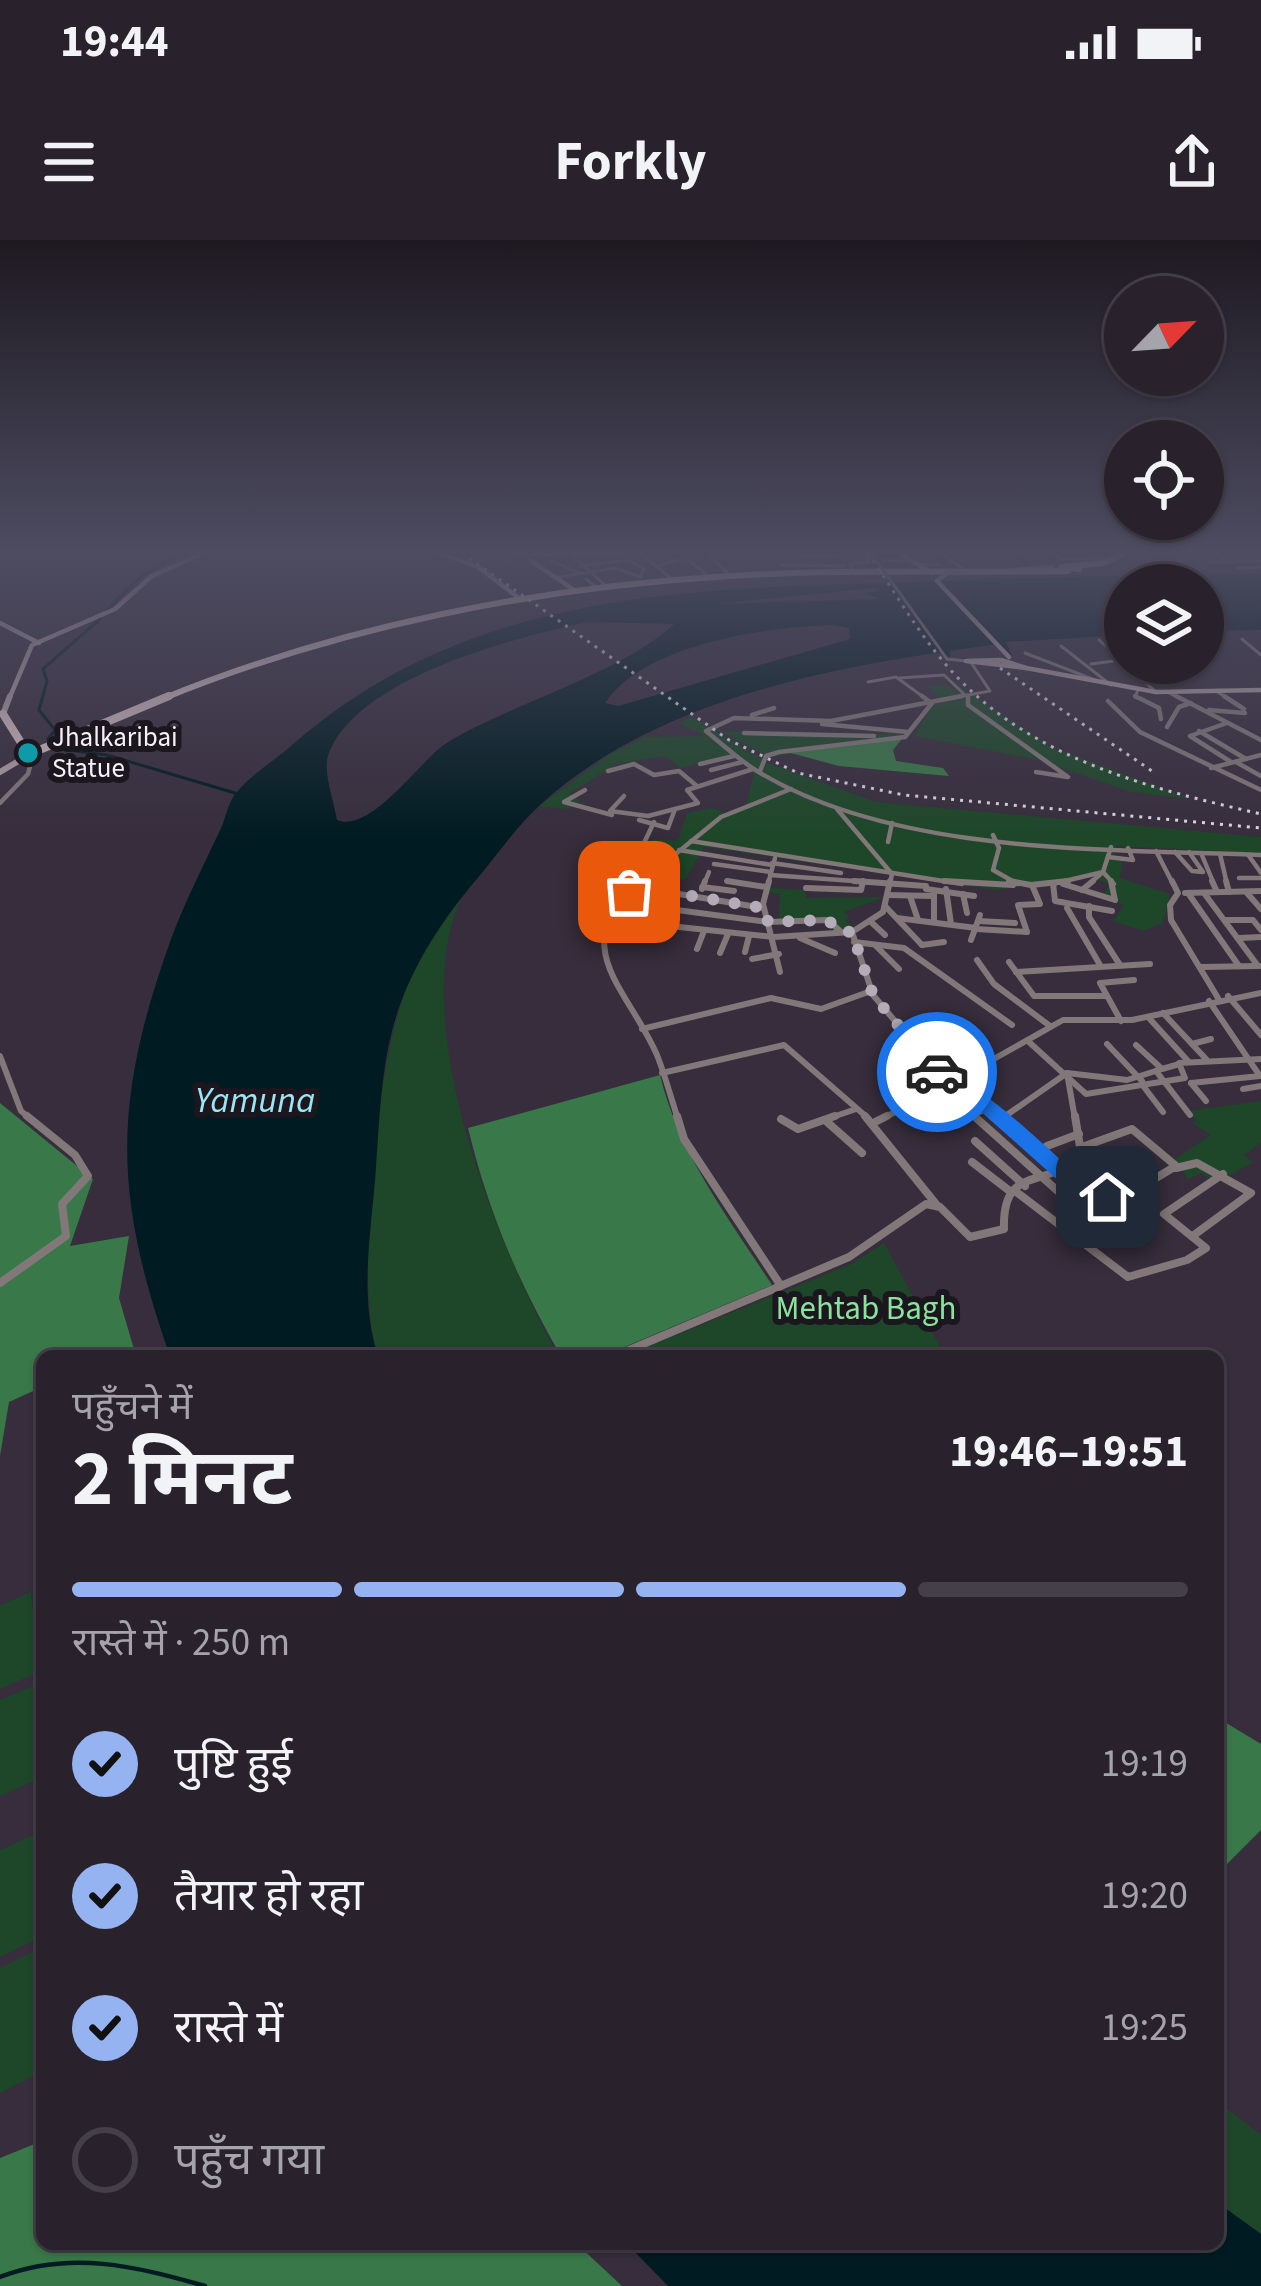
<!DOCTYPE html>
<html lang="hi">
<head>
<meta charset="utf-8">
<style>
  :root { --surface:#29222d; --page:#352f39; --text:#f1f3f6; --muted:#a5a4aa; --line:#453f49; --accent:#95b2f1 }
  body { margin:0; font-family:"Source Sans 3","Noto Sans Devanagari",sans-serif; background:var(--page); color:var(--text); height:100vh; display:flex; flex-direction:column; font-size:45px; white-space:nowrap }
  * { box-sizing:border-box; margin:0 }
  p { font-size:39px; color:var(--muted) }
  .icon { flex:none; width:66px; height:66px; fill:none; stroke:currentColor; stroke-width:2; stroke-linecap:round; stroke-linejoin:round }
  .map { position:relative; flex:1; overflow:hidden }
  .sheet { position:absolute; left:36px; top:1110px; width:1188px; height:900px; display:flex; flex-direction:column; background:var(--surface); border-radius:18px; box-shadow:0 3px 9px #0004,0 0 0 3px var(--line) }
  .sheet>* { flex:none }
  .needle { width:78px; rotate:65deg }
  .tools { position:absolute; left:1104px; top:36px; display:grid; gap:24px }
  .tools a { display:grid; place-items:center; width:120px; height:120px; border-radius:50%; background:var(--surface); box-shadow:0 3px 9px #0004,0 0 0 3px var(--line); font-size:60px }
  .pin { position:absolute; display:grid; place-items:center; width:102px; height:102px; color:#fff; margin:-51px; border-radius:24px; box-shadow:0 6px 18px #0006 }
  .courier { position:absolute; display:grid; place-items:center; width:120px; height:120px; margin:-60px; border:9px solid #1a73e8; border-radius:50%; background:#fff; color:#222; box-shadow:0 3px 15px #0007 }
  .overview em { font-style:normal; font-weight:700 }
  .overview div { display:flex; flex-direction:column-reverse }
  .overview { display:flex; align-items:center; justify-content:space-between; height:204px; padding:0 36px }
  h1 { font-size:78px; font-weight:700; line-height:90px }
  .bar { display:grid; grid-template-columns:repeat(4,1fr); gap:18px 12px; align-content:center; height:144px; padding:0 36px }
  .bar i { height:15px; border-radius:9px; background:var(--line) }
  .bar .current { background:var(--accent) }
  .bar p { grid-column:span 4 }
  ol { padding:0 36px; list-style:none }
  li { display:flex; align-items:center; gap:36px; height:132px }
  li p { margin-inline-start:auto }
  li .icon { padding:12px; border-radius:50%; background:var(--accent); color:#111; stroke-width:4 }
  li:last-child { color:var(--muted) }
  li i { width:66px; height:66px; border:6px solid var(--line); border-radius:50% }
  .status { display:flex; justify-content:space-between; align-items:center; height:84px; padding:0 60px; background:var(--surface); direction:ltr }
  .status svg { height:33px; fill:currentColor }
  header { display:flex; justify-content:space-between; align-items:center; height:156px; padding:0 36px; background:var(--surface); font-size:54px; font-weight:700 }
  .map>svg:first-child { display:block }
  .green { fill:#1d4728 }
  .forest { fill:#397848 }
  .water { fill:#001b21; fill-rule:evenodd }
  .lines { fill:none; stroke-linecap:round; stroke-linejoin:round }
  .stream-far1 { stroke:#001b21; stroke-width:3 }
  .stream { stroke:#001b21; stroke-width:4.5 }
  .street-far3 { stroke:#827879; stroke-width:3 }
  .street-far2 { stroke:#827879; stroke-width:4.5 }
  .street-far1 { stroke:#827879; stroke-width:6 }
  .street { stroke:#827879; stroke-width:8 }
  .secondary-far1 { stroke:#b09fa2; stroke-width:4.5 }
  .secondary { stroke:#b09fa2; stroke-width:6 }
  .primary-far1 { stroke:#d4bdc1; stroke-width:6 }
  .primary { stroke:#d4bdc1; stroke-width:8 }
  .rail { stroke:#e0d9e4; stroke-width:3; stroke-dasharray:3 6; stroke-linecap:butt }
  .street-bridge { stroke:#827879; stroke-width:3 }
  .secondary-bridge { stroke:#b09fa2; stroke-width:4.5 }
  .route { fill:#1a73e8 }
  .done { stroke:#b4acb8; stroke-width:12; stroke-dasharray:0 21.6 }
  .culture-dot { fill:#0f9aa8; stroke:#1c171e; stroke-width:4.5 }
  .labels { text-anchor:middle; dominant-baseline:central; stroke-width:12; stroke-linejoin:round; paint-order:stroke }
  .far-poi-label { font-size:27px; fill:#f7f0fb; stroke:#1c171e; text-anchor:start }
  .park-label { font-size:33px; fill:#8ae39d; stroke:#1c171e }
  .water-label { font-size:36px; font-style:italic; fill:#9ae6f5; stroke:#1c171e }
</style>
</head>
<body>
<div class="status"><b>19:44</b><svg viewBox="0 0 49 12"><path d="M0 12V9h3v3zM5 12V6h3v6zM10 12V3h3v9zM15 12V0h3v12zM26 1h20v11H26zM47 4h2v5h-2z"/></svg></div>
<header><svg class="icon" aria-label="menu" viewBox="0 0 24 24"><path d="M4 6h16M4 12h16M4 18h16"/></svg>Forkly<svg class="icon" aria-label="share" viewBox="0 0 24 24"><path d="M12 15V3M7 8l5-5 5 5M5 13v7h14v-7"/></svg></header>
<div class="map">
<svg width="1261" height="2046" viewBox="0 0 1261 2046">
  <rect width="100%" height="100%" fill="#372d3c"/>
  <g class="green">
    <polygon points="950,440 1051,507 1190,559 1131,552 1039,520 915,496 932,465 942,460 927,447 945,444 965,456"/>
    <polygon points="693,477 768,523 876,562 1261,597 1261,613 1116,606 1112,617 1122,620 1120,638 1170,654 1163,683 1143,691 1113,681 1124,665 1101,656 1110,645 1092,636 996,650 704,607 685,640 659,635 681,613 650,607 652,599 678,601 687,573 713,568 728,575 746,566 755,528 734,514 681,528 665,516 616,524 569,554 580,561 567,569 539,566 609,515 644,497 705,496 678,483"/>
    <polygon points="719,491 905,494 902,499 769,517"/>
    <polygon points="769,648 804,650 806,658 884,657 844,672 850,677 845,681 855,687 833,691 826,683 779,679 780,654 768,652"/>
    <path d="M462,656C404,780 497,1003 558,1116H378C353,1040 377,817 409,742C422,711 443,684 462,656Z"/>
    <polygon points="1261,861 1261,903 1244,915 1253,922 1217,943 1201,933 1188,939 1175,919 1211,895 1192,883 1197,880 1189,871"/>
    <polygon points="884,1003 945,1116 625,1116 851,1024"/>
    <polygon points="31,1352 39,1432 0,1449 0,1365"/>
    <polygon points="40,1443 42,1537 0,1556 0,1460"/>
    <polygon points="42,1591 42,1696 0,1717 0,1610"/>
    <polygon points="42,1707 42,1831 0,1853 0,1728"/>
    <polygon points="1218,1862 1261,1895 1261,1994 1218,1963"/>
  </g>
  <g class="forest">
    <polygon points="902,499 893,510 896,521 943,528 949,536 839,526 787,512"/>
    <path d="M660,835C679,914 728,977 772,1045L603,1116H561C518,1042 488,971 468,888Z"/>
    <polygon points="0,863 93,939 70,1006 129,996 119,1058 136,1116 42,1116 42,1147 9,1162 0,1216"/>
    <polygon points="1218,1478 1261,1504 1261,1590 1218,1633"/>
    <polygon points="42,1901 42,2004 577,2004 622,2046 0,2046 0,1918"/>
  </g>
  <g class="water">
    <path d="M1261,334V390L1203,391V345H1125V395L1006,402L1012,416L998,404L950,411V419L943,412C805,432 647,467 540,565C518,585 500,611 481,634C442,679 407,732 392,791C381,833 379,884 376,927C372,989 358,1055 378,1116H170C113,954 113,862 170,702C185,661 204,625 222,586C226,576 229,561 236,553C250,535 274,521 291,506C470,348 691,349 916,342C1031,338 1146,334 1261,334ZM875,348L879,351L863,353L881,359L713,364ZM588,382L674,384C619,435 511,463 445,504C420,521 370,594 337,580C334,562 323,532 328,516C354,438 517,397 588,382ZM833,385L849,388L850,399L618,466L605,463C644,404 766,387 833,385Z"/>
    <polygon points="1218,1963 1261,1994 1261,2046 668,2046 627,2004 1218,2004"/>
  </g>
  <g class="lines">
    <g class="stream-far1">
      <polyline points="1014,313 1030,328"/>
      <polyline points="106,371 139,338 179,313"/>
      <polyline points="100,379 43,429 47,441 39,470 55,490 48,499 52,508 107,515 235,553"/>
    </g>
    <path class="stream" d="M0,2037C70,2010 135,2026 205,2046"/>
    <g class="street-far3">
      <polyline points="570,313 606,346"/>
      <polyline points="640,313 673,340"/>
      <polyline points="940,313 968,332"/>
      <polyline points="1052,313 1061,319 1102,318"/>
      <polyline points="802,316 837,316"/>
      <polyline points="711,318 730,335"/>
      <polyline points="687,319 708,336"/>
      <polyline points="550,320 579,333"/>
      <polyline points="883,320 913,321"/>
      <polyline points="1210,322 1228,322 1217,313"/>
      <polyline points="1228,322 1261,321"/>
      <polyline points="918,324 940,325"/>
      <polyline points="661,325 682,318"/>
      <polyline points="781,325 845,326"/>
      <polyline points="581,326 628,320 644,329 640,337"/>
      <polyline points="1238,328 1261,327"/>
      <polyline points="856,334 849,324 869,322 865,313"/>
      <polyline points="558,337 615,328 641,337"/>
      <polyline points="586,339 596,347"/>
      <polyline points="1242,399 1261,415"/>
      <polyline points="1099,400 1156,452"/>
      <polyline points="1061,406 1111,445"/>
      <polyline points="1025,413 1095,440"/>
      <polyline points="947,419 966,421"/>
      <polyline points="1091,424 1122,420"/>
      <polyline points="899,438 944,435 966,456"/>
      <polyline points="868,442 896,437 926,459"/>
      <polyline points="1138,450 1135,457 1140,459"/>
      <polyline points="1169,453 1181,459"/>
      <polyline points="1219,453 1229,459"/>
      <polyline points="946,459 990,451 970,421"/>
    </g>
    <g class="street-far2">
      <polyline points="922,456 930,462"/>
      <path d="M962,456L831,481L734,478L706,491C722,504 739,520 757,531C894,615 1104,609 1261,615"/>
      <polyline points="968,456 968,465 1068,537 1036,532"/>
      <polyline points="1135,456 1159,468 1161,479"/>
      <polyline points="1176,456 1261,500"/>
      <polyline points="1224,456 1244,469"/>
      <polyline points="1108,461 1140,492 1261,550"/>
      <polyline points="1209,470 1245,473"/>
      <polyline points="752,475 774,468"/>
      <polyline points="1227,483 1190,496 1231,522"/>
      <polyline points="822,484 908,492"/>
      <polyline points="1167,487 1179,467 1191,463"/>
      <polyline points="1199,491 1246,519"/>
      <polyline points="744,493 874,496"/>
      <polyline points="1236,522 1261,536"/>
      <polyline points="700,524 734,516"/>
      <polyline points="1211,528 1261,515"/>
      <polyline points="711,530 742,522"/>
      <polyline points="608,531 634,524 654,535 679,531 697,546"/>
      <polyline points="760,531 766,516 779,512 905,497 932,463"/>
      <polyline points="585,550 564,562 612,575"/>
      <polyline points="624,556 610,571 648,576 698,563 687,550 753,529"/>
      <polyline points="0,563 28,534 33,515"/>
      <polyline points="837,569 892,634 890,644"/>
      <polyline points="639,580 668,588 675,569"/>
      <polyline points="993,595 999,608 993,630 1018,644"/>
      <polyline points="691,601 962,644"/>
      <polyline points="888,602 892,583"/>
      <polyline points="644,603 654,582"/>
      <polyline points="679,610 772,625"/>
      <polyline points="1156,611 1173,644"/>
      <polyline points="1175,612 1192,631 1203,632 1189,612"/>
      <polyline points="1201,613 1214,644"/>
      <polyline points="1220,614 1227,644"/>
      <polyline points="1249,616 1261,633"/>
      <polyline points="1108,617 1133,620 1128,608"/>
      <polyline points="772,623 841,633"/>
      <polyline points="714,624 771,632"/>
      <polyline points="1103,632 1114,644"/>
      <polyline points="770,635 896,644"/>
      <polyline points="1239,638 1261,638"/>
      <polyline points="727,641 746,644"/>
      <polyline points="639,644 721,577 791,549"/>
      <polyline points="704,644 709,632"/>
      <polyline points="768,644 775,618"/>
      <polyline points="1052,644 1103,632"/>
      <polyline points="1089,644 1103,632 1111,607"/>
    </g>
    <g class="street-far1">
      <path d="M642,641C563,705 628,748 657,815C665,835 671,858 678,879"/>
      <polyline points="727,641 766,647"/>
      <polyline points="769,641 763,664 780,732"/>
      <polyline points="854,641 926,646"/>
      <polyline points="890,641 883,672 852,692 873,755 949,845"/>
      <polyline points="944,641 1013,645"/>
      <polyline points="1009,641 1031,645 1068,641"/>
      <polyline points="1172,641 1178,653 1170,665 1171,680 1218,758"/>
      <polyline points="1212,641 1217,652"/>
      <polyline points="1226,641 1229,652"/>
      <polyline points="1053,643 1055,661 1112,671"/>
      <polyline points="1063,644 1115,660 1111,641"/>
      <polyline points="702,647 734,651"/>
      <polyline points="806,648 861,650 863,641"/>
      <polyline points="702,649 705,641"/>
      <polyline points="926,649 974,656"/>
      <polyline points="946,649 951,684"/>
      <polyline points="1082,650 1093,641"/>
      <polyline points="630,652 655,650 763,668"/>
      <polyline points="934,652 934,682"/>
      <polyline points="1185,653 1261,651"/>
      <polyline points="1188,653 1239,726"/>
      <polyline points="1204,653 1258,726"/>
      <polyline points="1247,653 1261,669"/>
      <polyline points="963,654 967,673"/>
      <polyline points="887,655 934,656"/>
      <polyline points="910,656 918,680"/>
      <polyline points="885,666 922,705"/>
      <polyline points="1089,666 1089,677 1120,725"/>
      <polyline points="654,667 768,682 828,680 840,691"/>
      <polyline points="1067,668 1100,725"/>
      <polyline points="897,678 976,688"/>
      <polyline points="1226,680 1253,680 1261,690"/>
      <polyline points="870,681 885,695"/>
      <polyline points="979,681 1015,683"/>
      <polyline points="679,687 774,697 852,692"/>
      <polyline points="976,689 1027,692 1018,665 1040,664 1032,645"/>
      <polyline points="800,698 835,713"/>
      <polyline points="1239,698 1261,697"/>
      <polyline points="971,700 980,675"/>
      <polyline points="854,702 904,708 1012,785"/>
      <polyline points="922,705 944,702"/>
      <polyline points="876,706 899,729"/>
      <polyline points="697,709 704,691"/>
      <polyline points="745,712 749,696"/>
      <polyline points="720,713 728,694"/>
      <polyline points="752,719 779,714"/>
      <polyline points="977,720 994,744 1050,786"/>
      <polyline points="1009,722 1034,756 1106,756"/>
      <polyline points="1201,727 1259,726"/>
      <polyline points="1016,732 1150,724"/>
      <polyline points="1228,756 1261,795"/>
      <polyline points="1163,773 1206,819"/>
      <polyline points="1148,777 1188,821"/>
      <polyline points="1121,781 1100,743 1134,740"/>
      <polyline points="642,789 771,758 821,769 871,751"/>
      <polyline points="1029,802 1086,854 1185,838 1179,823 1261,819"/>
      <polyline points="1107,804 1142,841"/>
      <polyline points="1192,804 1211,799"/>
      <polyline points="1136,805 1162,829 1176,825"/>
      <polyline points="0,816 21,871 31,879"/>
      <polyline points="1156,831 1190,875"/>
      <polyline points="662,833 784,805 869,879"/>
      <polyline points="1067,833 1075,879"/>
      <polyline points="952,842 996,879"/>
      <polyline points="1191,843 1260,836 1209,761"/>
      <polyline points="1191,843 1206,861"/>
      <polyline points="1144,847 1163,872"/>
      <polyline points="1243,849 1261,846"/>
      <polyline points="948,873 930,855 1063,780 1132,780 1261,753"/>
      <polyline points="973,875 978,879"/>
      <polyline points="827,879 856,869"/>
      <polyline points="881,879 930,855"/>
      <polyline points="964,879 988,868"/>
      <polyline points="1001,879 1067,833 1127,840 1162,829"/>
    </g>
    <g class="street">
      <polyline points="677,876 684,899 781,1046"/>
      <polyline points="865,876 936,964"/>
      <polyline points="974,876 1080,971 1103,956 1119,960 1176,926 1132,889 1082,907"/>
      <polyline points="992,876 1094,962"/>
      <polyline points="781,879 798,889 835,876"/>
      <polyline points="1001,879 1005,876"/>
      <polyline points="962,880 970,876"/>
      <polyline points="826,881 862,913"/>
      <polyline points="873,883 887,876"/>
      <polyline points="975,901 1025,946"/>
      <polyline points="1047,906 1079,894"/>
      <polyline points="972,922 1011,952"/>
      <polyline points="1076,923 1102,943 1119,939"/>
      <polyline points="1176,928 1197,923 1251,953 1194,995"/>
      <polyline points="1015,951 1128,1037 1187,1020 1206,1008 1164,974 1223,934"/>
      <polyline points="0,1043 66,996 62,964 88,936 75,915 27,876"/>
      <path d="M615,1116L849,1017L926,964L940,967L970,997L1004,989C1002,921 1049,952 1081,913L1075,876"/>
    </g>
    <g class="secondary-far1">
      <polyline points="440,313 478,327 519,358"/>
      <polyline points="899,313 932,333"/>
      <polyline points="514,314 625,313"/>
      <polyline points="530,320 574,350"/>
      <polyline points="1014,330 1052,327"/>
      <polyline points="0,383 39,403"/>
      <polygon points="1001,420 1026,428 966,421"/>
      <polyline points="1026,428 1156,452 1261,450"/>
      <polyline points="9,459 32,405 115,369 152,336 204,313"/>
    </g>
    <g class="secondary">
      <polyline points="3,474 10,456"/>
      <polyline points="0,532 27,516"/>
    </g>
    <g class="primary-far1">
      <polyline points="1072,326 1079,329 1061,327 1103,323 1125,313"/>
      <path d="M162,459C340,386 539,347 730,336C842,329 956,333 1068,331"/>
    </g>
    <g class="primary">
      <polyline points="3,474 25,509"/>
      <polyline points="37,511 169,456"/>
    </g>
    <g class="rail">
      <polyline points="462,313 729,500 798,533 904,555 1261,588"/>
      <path d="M868,313C899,358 927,409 967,447C1046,523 1157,550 1261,574"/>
      <polyline points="1000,428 1155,533"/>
    </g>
    <polyline class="street-bridge" points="871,313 947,419"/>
    <polyline class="secondary-bridge" points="967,333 947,333 937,341 1009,417"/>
  </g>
  <linearGradient id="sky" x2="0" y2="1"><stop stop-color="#1e1921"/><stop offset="0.52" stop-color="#4d4c61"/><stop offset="1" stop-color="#4d4c61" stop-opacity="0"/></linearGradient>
  <rect width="1261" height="599" fill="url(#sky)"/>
  <path class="route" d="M931,828C967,826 1066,927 1097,953L1113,952V962L1088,967L977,868L931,836Z"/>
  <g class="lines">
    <polyline class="done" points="629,652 644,655 655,650 764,668 768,682 828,680 840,691 852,692 873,755 937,832"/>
  </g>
  <circle class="culture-dot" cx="28" cy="513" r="12"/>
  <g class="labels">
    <g class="far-poi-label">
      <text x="52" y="497">Jhalkaribai<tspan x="52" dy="31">Statue</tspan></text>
    </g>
    <g class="park-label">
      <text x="866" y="1068">Mehtab Bagh</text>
    </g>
    <g class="water-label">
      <text x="255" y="860">Yamuna</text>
    </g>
  </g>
</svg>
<div class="tools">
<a><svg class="needle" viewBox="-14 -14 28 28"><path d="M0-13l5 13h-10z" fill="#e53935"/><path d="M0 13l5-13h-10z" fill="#a5a4aa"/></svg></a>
<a><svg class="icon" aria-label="locate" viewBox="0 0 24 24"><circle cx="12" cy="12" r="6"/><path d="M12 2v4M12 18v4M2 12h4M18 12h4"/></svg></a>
<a><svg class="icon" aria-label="layers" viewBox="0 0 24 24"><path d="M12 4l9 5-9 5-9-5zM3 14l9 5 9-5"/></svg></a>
</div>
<div class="pin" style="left:629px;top:652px;background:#ea580c"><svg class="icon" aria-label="bag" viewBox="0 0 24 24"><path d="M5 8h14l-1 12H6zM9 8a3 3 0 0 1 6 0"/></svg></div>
<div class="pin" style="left:1107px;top:957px;background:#1f2937"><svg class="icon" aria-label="home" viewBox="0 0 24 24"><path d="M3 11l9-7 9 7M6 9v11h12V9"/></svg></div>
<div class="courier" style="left:937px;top:832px"><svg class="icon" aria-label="car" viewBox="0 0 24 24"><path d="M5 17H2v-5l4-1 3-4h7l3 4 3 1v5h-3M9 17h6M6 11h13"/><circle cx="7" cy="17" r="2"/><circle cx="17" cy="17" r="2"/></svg></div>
<section class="sheet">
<div class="overview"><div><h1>2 मिनट</h1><p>पहुँचने में</p></div><em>19:46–19:51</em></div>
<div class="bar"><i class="current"></i><i class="current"></i><i class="current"></i><i></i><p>रास्ते में · 250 m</p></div>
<ol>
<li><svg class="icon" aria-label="check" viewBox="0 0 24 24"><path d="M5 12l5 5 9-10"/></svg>पुष्टि हुई<p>19:19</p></li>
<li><svg class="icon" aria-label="check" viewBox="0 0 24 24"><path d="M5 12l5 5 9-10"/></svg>तैयार हो रहा<p>19:20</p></li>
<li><svg class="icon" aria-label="check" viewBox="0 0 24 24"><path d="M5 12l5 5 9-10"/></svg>रास्ते में<p>19:25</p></li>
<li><i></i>पहुँच गया</li>
</ol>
</section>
</div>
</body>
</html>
